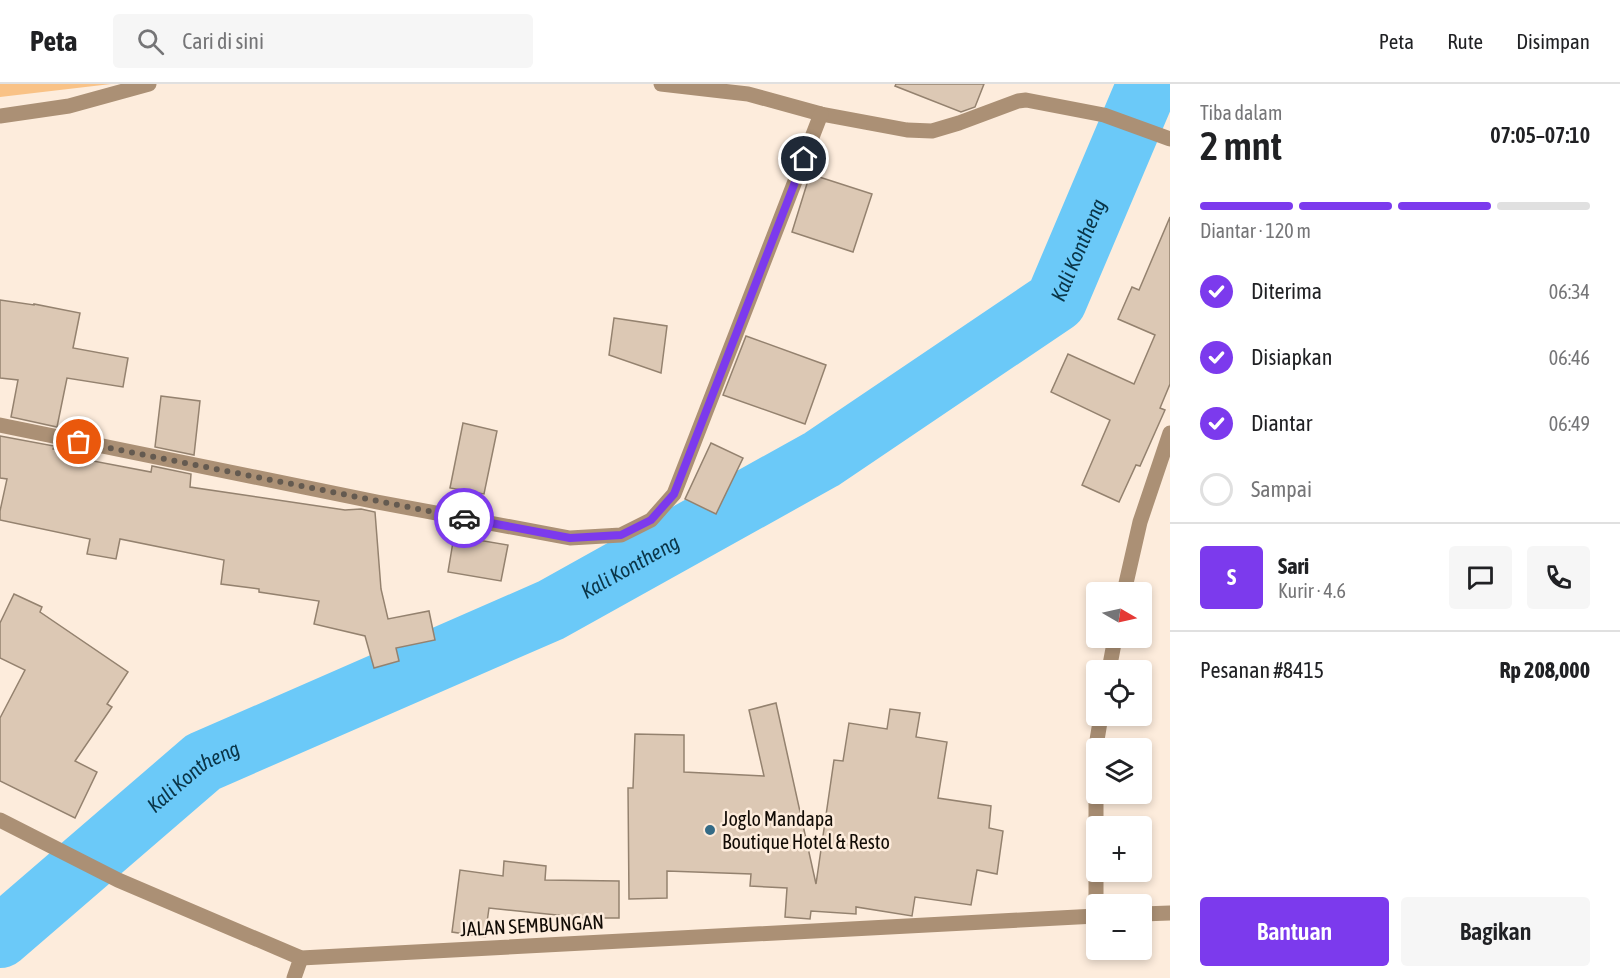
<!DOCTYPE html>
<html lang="id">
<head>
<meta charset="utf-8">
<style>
  :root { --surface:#fff; --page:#f6f6f6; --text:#202124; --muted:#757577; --line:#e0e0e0; --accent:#7c3aed }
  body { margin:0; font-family:"Asap Condensed",sans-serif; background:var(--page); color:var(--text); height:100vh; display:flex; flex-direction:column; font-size:22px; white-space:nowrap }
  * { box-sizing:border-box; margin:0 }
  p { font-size:20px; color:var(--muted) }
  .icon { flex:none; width:33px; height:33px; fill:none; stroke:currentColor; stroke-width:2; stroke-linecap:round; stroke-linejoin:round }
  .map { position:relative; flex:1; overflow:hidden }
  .drawer { display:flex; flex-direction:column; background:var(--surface); width:450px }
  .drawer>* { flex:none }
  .needle { width:39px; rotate:99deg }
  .fabs { position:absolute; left:1086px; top:498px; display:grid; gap:12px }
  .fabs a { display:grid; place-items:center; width:66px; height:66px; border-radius:6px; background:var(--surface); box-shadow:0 3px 9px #0003; font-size:30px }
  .pin { position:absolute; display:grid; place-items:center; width:51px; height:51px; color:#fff; margin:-26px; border:3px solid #fff; border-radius:50%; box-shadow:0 2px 6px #0007 }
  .courier { position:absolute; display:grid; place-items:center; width:60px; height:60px; margin:-30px; border:4px solid #7c3aed; border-radius:50%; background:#fff; color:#222; box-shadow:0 2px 8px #0007 }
  .head em { font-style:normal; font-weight:600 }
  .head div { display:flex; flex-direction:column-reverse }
  .head { display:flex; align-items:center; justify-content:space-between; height:102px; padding:0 30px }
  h1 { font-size:39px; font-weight:600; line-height:45px }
  .bar { display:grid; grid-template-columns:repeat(4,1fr); gap:9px 6px; align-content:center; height:72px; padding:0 30px }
  .bar i { height:8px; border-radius:4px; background:var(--line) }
  .bar .selected { background:var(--accent) }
  .bar p { grid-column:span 4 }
  .line { display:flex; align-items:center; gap:15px; padding:0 30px; border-top:2px solid var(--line) }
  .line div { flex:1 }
  .round { display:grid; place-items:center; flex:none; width:63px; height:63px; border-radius:6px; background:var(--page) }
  ol { padding:0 30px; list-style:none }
  li { display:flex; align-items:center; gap:18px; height:66px }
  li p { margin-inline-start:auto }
  li .icon { padding:6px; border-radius:50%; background:var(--accent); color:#fff; stroke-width:4 }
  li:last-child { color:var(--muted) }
  li i { width:33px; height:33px; border:3px solid var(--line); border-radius:50% }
  .cta { display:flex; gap:12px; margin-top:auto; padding:12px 30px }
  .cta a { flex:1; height:69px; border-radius:6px; background:var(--accent); color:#fff; font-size:24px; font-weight:600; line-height:69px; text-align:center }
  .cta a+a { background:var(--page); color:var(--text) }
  header { display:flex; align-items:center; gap:36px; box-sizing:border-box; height:84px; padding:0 30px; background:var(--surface); border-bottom:2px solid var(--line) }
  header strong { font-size:28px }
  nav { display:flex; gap:33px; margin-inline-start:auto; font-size:21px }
  .search { width:420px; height:54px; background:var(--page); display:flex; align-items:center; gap:15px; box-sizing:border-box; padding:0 21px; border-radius:6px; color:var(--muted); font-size:22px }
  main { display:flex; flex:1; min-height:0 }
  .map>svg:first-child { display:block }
  .green { fill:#f9c286 }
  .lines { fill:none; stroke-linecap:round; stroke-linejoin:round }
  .river { stroke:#6bc9f8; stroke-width:62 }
  .building { fill:#dcc8b4; stroke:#94826f; stroke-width:1.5 }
  .service { stroke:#ab9075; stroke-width:15 }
  .minor { stroke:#ab9075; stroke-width:15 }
  .tertiary { stroke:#ab9075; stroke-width:15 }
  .done { stroke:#645a50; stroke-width:6; stroke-dasharray:0 10.8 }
  .route { stroke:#7c3aed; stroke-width:8 }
  .poi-dot { fill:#346b86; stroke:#fdecdc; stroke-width:2 }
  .labels { text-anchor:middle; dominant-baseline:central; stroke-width:5; stroke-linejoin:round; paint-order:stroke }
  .poi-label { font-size:20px; fill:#110b05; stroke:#fdecdc; text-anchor:start }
  .street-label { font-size:20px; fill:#110b05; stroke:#fdecdc }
  .water-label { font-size:21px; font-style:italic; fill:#0a3548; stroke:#fdecdc }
</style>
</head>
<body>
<header>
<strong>Peta</strong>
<div class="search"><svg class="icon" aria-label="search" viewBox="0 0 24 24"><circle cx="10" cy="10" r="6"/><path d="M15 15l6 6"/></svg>Cari di sini</div>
<nav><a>Peta</a><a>Rute</a><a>Disimpan</a></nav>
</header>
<main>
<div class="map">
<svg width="1170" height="894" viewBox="0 0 1170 894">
  <rect width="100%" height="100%" fill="#fdecdc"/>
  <polygon class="green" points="0,0 111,0 0,13"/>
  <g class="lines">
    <path class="river" id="s1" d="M0,853L203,678L551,526L822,375L1056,217L1148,0"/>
  </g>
  <g class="building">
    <polygon points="896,0 984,0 975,23 961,28 895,2"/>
    <polygon points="810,90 872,110 853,168 792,148"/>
    <polygon points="1170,133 1170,300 1160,324 1165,326 1140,382 1136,381 1119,418 1082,401 1110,336 1051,308 1068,270 1134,300 1155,251 1118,235 1132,203 1139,206"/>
    <polygon points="0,216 34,221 34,220 80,229 73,264 128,274 123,303 67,294 57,343 11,333 18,296 0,294"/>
    <polygon points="614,234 667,242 661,289 609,271"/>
    <polygon points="746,252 826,281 805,340 723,311"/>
    <polygon points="161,312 200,317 194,371 155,363"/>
    <polygon points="463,339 497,347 484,410 450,404"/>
    <polygon points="0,352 54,362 53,365 94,374 93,377 151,388 152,382 191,390 190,403 345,426 361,425 375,428 381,505 388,535 429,527 435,556 396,564 399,577 374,584 365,552 314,540 319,517 259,508 259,505 221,500 224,476 120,455 116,475 87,470 90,455 0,436 0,427 7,395 0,394"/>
    <polygon points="711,359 743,374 716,430 685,415"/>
    <polygon points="454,452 508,461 501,497 448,488"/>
    <polygon points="14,510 42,523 40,528 128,588 107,620 112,623 75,677 97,688 75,734 0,697 0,634 25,586 0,574 0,539"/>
    <polygon points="776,619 816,800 834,676 843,677 849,639 887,645 890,625 920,629 916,653 947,658 938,714 991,722 989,744 1003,747 997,790 977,786 971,821 915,813 912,832 856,823 856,830 811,827 810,835 785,833 787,804 750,802 751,790 667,787 667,814 629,815 628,704 633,704 635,650 684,651 684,688 764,692 749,626"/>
    <polygon points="504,777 546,782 545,796 619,797 619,834 586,834 489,824 485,853 452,848 460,786 503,792"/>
  </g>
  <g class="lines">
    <polyline class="service" points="294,894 301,874"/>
    <g class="minor">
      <polyline points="661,0 748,10 821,30 907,46 932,47 959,39 1018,17 1026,16 1104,31 1170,55"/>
      <polyline points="0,32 69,22 149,0"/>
      <polyline points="0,341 377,418 570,454 621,451 651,436 674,410 821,30"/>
      <polyline points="1124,508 1140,438 1170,349"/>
      <polyline points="1109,586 1115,554"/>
      <polyline points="1096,832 1096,662 1101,632"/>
    </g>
    <g class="tertiary">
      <polyline points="0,736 118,796 301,874 1096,832"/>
      <polyline points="1142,830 1170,829"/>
    </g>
  </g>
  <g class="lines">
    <polyline class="done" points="79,358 464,434"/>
    <polyline class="route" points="464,434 570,454 621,451 651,436 674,410 804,75"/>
  </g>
  <circle class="poi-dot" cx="710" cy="746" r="6"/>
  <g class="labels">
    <g class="poi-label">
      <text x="722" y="734">Joglo Mandapa<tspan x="722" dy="23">Boutique Hotel &amp; Resto</tspan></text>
    </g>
    <g class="street-label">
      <text transform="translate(532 841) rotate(-3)">JALAN SEMBUNGAN</text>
    </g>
    <g class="water-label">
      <text stroke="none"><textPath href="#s1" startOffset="1296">Kali Kontheng</textPath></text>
      <text stroke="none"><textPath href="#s1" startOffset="738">Kali Kontheng</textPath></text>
      <text stroke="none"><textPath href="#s1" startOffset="252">Kali Kontheng</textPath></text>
    </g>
  </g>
</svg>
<div class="fabs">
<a><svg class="needle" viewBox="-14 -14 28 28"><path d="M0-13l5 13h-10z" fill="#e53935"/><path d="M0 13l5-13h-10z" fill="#757577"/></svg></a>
<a><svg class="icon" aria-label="locate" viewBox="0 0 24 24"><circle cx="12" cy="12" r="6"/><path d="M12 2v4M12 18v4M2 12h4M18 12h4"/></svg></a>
<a><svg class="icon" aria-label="layers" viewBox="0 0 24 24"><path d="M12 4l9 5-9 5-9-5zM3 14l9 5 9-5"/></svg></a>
<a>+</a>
<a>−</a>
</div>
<div class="pin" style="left:79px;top:358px;background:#ea580c"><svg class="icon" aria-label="bag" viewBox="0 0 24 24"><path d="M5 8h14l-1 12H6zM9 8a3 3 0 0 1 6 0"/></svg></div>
<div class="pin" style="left:804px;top:75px;background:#1f2937"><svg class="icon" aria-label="home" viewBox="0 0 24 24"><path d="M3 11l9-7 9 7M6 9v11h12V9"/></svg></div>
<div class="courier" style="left:464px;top:434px"><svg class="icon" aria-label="car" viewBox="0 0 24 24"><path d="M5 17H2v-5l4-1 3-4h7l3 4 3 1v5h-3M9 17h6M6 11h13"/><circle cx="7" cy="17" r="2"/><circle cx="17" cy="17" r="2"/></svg></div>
</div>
<section class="drawer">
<div class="head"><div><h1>2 mnt</h1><p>Tiba dalam</p></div><em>07:05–07:10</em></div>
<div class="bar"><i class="selected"></i><i class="selected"></i><i class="selected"></i><i></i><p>Diantar · 120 m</p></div>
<ol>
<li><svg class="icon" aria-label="check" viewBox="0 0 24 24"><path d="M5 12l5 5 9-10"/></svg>Diterima<p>06:34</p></li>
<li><svg class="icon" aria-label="check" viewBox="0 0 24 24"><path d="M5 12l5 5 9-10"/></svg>Disiapkan<p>06:46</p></li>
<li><svg class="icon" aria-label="check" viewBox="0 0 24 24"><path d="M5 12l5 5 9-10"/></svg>Diantar<p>06:49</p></li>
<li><i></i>Sampai</li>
</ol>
<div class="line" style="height:108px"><b class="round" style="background:var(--accent);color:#fff">S</b><div><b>Sari</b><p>Kurir · 4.6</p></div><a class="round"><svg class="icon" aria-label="chat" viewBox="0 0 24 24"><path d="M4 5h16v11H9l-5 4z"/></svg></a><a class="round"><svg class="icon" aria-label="phone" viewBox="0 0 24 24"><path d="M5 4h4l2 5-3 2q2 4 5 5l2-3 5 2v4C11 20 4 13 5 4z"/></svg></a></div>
<div class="line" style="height:78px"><div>Pesanan #8415</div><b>Rp 208,000</b></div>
<div class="cta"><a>Bantuan</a><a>Bagikan</a></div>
</section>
</main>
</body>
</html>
